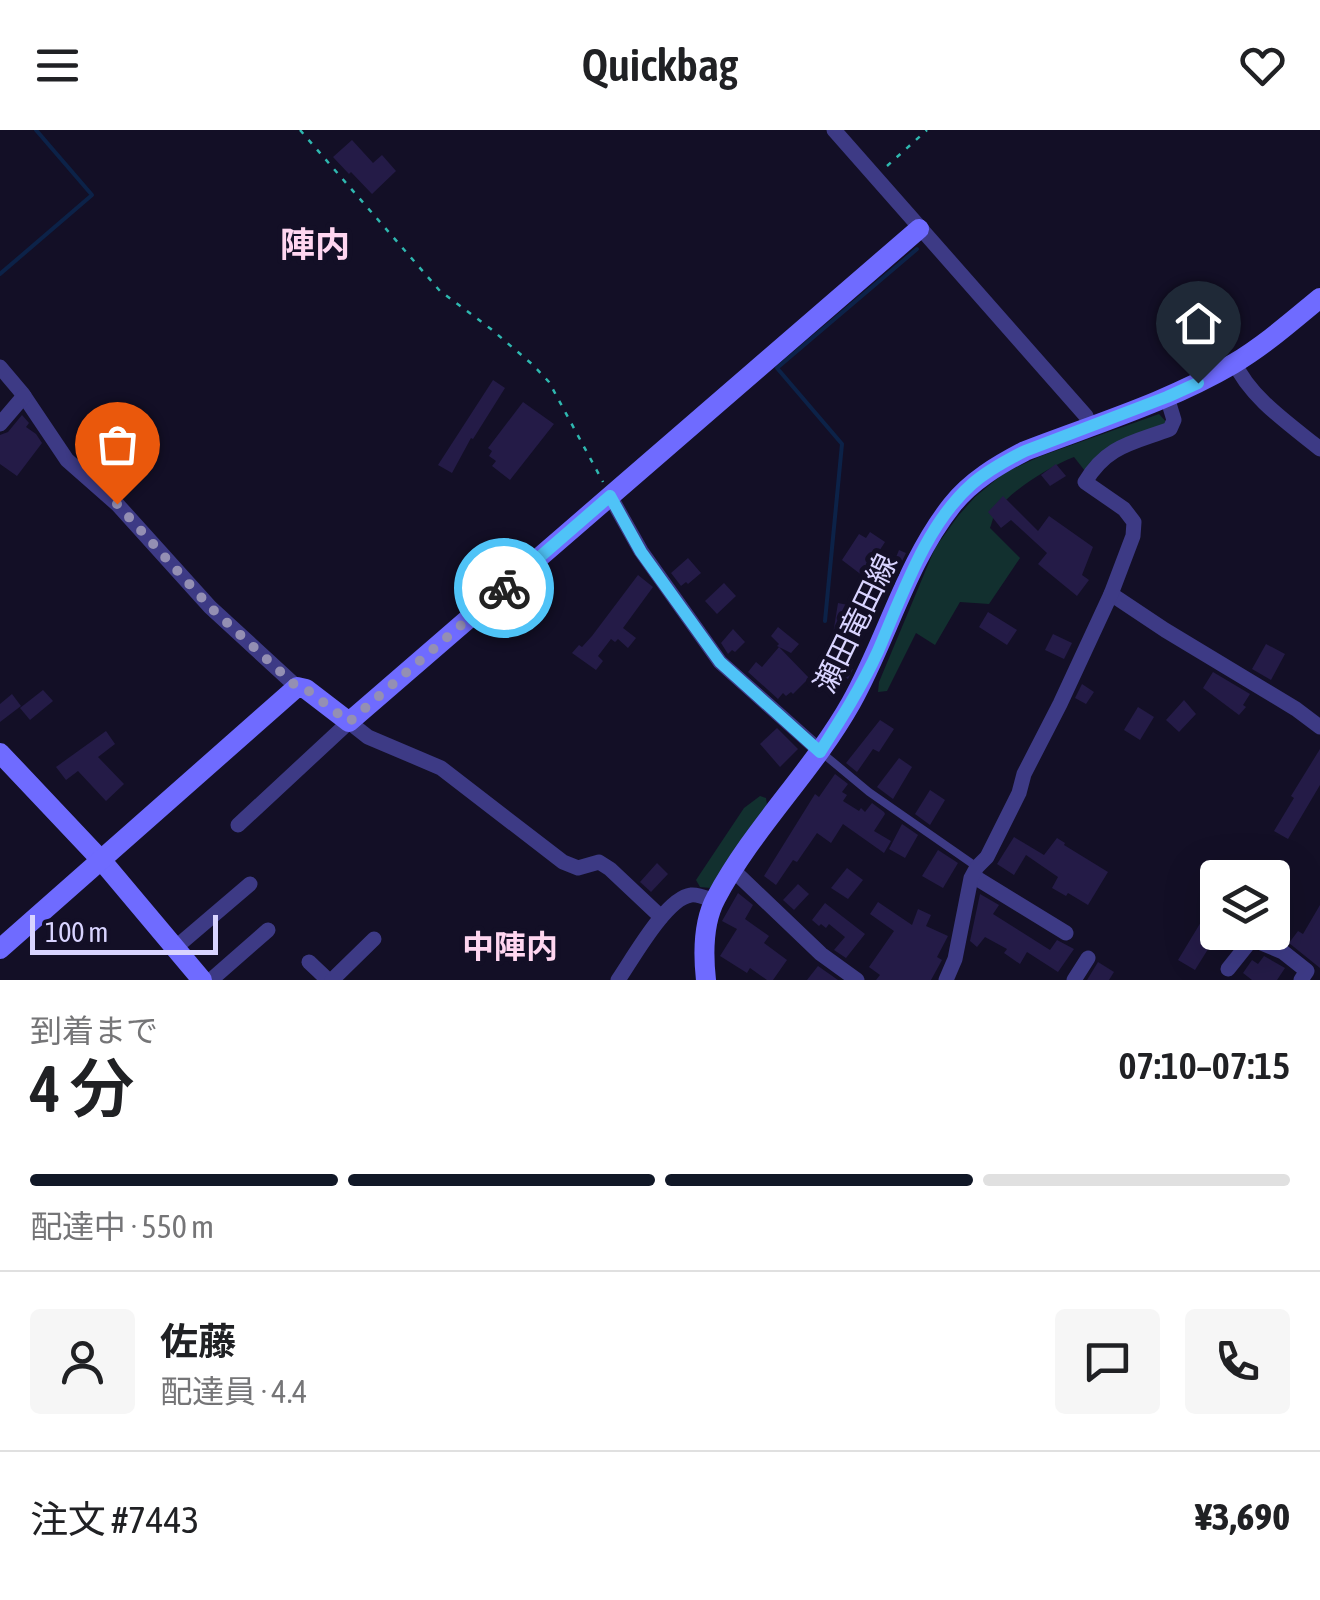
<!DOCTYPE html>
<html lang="ja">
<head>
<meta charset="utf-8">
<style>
  :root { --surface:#fff; --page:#f6f6f6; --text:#202124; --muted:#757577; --line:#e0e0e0; --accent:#111827 }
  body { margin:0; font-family:"Asap Condensed","Noto Sans JP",sans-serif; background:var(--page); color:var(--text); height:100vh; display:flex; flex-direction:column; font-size:38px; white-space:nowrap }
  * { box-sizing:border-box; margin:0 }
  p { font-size:32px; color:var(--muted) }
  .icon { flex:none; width:55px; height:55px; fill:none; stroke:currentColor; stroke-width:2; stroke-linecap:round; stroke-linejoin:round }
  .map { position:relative; height:850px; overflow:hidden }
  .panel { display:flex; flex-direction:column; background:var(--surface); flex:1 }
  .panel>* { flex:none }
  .tools { position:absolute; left:1200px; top:730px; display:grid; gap:20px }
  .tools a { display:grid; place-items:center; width:90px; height:90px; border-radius:10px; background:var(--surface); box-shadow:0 10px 40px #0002; font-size:50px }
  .scale { position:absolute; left:30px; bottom:25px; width:188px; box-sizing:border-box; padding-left:10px; border:5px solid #d9d4ff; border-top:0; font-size:28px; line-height:35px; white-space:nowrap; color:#d9d4ff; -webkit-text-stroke:8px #130f26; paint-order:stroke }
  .pin { position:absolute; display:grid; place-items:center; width:85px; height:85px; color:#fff; margin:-102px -42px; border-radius:50% 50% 50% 0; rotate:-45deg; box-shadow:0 0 10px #0007 }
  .pin .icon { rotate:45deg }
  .courier { position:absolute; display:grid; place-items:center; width:100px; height:100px; margin:-50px; border:8px solid #4fc3f7; border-radius:50%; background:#fff; color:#222; box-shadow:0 2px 12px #0007 }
  .overview em { font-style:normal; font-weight:600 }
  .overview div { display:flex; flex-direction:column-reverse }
  .overview { display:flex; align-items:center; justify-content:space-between; height:170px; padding:0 30px }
  h1 { font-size:65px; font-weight:600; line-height:75px }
  .bar { display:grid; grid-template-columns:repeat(4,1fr); gap:15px 10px; align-content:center; height:120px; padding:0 30px }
  .bar i { height:12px; border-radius:8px; background:var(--line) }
  .bar .on { background:var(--accent) }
  .bar p { grid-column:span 4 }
  .line { display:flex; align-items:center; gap:25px; padding:0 30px; border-top:2px solid var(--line) }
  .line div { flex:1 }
  .round { display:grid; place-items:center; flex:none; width:105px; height:105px; border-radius:10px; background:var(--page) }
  header { display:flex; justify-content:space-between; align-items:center; height:130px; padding:0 30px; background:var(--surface); font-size:45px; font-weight:600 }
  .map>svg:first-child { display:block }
  .green { fill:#12302f }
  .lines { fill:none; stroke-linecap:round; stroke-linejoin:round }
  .stream { stroke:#0c2248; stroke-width:4 }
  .building { fill:#241b47 }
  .path { stroke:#2fb8b0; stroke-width:2.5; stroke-dasharray:5 8; stroke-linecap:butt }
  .lane { stroke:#3d3a85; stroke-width:8 }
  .street { stroke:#3d3a85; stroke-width:15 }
  .secondary { stroke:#6f6bff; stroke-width:20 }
  .done { stroke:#948fb3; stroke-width:10; stroke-dasharray:0 18 }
  .route { stroke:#4fc3f7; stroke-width:12 }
  .labels { text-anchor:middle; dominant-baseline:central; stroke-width:10; stroke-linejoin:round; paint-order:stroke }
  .street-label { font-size:30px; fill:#d9d4ff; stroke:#130f26 }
  .neighbourhood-label { font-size:32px; font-weight:bold; fill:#ffd6f0; stroke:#130f26 }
  .quarter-label { font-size:35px; font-weight:bold; fill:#ffd6f0; stroke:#130f26 }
</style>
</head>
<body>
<header><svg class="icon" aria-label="menu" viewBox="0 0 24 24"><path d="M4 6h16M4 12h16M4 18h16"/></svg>Quickbag<svg class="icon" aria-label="heart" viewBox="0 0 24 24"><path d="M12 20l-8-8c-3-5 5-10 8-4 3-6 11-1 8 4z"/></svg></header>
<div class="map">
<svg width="1320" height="850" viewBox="0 0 1320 850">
  <rect width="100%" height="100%" fill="#130f26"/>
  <g class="green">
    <path d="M1159,284L1169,295L1085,341L1074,327C1051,336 1009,361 995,383C993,387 992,393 990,398L1020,428L989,474L960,472L935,515L916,503L887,561L878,562L879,552L935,418L958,386L975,367L1004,343L1041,326Z"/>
    <polygon points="760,666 766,668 768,681 711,758 700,757 696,750 744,678"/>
  </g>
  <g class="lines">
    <g class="stream">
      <polyline points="0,144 92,65 36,0"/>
      <polyline points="825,491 842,314 777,238 917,119"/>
    </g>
  </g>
  <g class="building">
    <polygon points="352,10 373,33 382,25 396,41 372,64 351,42 349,44 333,27"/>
    <polygon points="493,250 505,258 473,309 471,308 452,343 438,335"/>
    <polygon points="523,272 554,294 510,350 492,336 496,331 489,326 492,321 488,318"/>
    <polygon points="22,285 29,293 26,297 36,304 42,313 17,346 0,334 0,305 8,302"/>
    <polygon points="1056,334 1066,346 1050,356 1041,345"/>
    <polygon points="1003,366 1038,401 1049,386 1093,417 1082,445 1089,450 1077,466 1038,434 1047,423 1011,390 1001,398 988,382"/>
    <polygon points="870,402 885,412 863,446 842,430 859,404 866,408"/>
    <polygon points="899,420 906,423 888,460 883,459"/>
    <polygon points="688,428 701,443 688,454 686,452 681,456 671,443"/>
    <polygon points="638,445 653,457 623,498 636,508 628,518 618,509 615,512 611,509 598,526 603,531 596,540 572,523 579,515 582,517 592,506"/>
    <polygon points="724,453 736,466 717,484 705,471"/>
    <polygon points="863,454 886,464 874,492 854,483 850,507 833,504 838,473 853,476"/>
    <polygon points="988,482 1017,500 1007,515 979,497"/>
    <polygon points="778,497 799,514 791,523 779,517 809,548 793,564 791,562 786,566 783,563 778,569 748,542 756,532 762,537 779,517 777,516 779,514 771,506"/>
    <polygon points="733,499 745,512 735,522 732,520 728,524 721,513"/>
    <polygon points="1053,504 1072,513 1064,529 1045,520"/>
    <polygon points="1266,514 1285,524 1271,550 1252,539"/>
    <polygon points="833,530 853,539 848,549 828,540"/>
    <polygon points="1213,542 1250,564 1243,575 1246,577 1239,585 1203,558"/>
    <polygon points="1082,554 1094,562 1086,574 1075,568"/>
    <polygon points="43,560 53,571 30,590 20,578"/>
    <polygon points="12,564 21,576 0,592 0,574"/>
    <polygon points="1184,570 1196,584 1179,602 1166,590"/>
    <polygon points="1138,577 1154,587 1140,610 1124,600"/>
    <polygon points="880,590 894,599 879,622 873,619 857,642 846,633"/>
    <polygon points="777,598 798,619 780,637 760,614"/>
    <polygon points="106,601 115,614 98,627 124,654 106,671 78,641 66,650 56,637"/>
    <polygon points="1320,619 1320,655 1288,709 1274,701 1294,668 1291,666"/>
    <polygon points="899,628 912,637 893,669 877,657"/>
    <polygon points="835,644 848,654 842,662 847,665 843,671 859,681 861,678 865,682 872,673 884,682 885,684 874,701 891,711 884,723 843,694 831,713 817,703 797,732 793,730 776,755 764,746 815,664 819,667"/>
    <polygon points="930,660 945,670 930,695 915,684"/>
    <polygon points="902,694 918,705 905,728 889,719"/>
    <polygon points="1014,707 1044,725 1057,708 1065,713 1064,715 1108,742 1088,775 1068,763 1066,766 1052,758 1058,747 1026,725 1014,745 997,734"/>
    <polygon points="938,720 958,733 943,758 922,746"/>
    <polygon points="657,733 668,744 651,762 640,752"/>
    <polygon points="847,738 863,750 848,769 831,758"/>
    <polygon points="798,754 809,764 794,780 783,770"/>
    <polygon points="738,763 753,775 745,789 769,806 764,813 787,830 773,850 767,850 750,838 747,843 720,826 737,799 722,791"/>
    <polygon points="980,764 999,775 993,784 1050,820 1057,810 1074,819 1058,842 1027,822 1020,834 1004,823 1007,819 985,807 977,817 970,811"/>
    <polygon points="878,772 912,795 918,779 931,785 926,796 948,806 937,827 942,830 931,850 876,850 880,845 869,837 894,801 870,784"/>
    <polygon points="825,773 865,804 846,828 834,820 845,807 829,794 826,798 821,794 819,796 812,790"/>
    <polygon points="1320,775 1320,838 1289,813 1298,801 1303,804"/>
    <polygon points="1204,787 1217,796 1211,805 1215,808 1195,840 1178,830"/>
    <polygon points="1264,826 1285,838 1277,850 1252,850 1243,843 1252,830 1258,834"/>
    <polygon points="1098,832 1114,842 1109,850 1087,850"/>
    <polygon points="818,836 838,850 807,850"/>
  </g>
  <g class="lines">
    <g class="path">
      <polyline points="300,0 440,161 491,199 533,235 549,252 603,352"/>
      <polyline points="887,36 927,0"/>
    </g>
    <polyline class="lane" points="821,622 869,662 977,737"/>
    <g class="street">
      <polyline points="834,0 1086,286 1090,296"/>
      <path d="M1235,233C1249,267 1292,296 1320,319"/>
      <polyline points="0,237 22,263 67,330 117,374 210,477 297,557"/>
      <polyline points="0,294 24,266"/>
      <polyline points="610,366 641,421 720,532 821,622"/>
      <polyline points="1111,464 1165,500 1296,579 1320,597"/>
      <polyline points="238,695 349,592 368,607 441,638 563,732 578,738 599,732 610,739 661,787"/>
      <polyline points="733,740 821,824 857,850"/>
      <polyline points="973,746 1066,803"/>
      <polyline points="175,818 250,754"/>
      <polyline points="309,832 328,850"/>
      <polyline points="1228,839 1252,809 1283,822 1307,841 1301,850"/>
      <polyline points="211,850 268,800"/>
      <polyline points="332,850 374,809"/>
      <path d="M618,850C632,830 666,768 691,765C698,764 706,768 714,771"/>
      <path d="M946,850L955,829L971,748L977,737L987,727L1019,663L1024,644L1060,574L1111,464L1133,406L1134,392L1124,379L1085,352C1107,315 1133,313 1170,299L1174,290L1167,267"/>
      <polyline points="1074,850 1088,828"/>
    </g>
    <g class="secondary">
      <polyline points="0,623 102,731 202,850"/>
      <polyline points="0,819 297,557 306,559 349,592 919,99"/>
      <path d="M706,850C703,823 703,792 716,768C753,698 812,642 851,573C887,509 906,433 952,375C971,351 998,335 1025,321C1095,294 1168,272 1233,234C1265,215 1292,191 1320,168"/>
    </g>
  </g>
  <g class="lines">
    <polyline class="done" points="117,374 210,477 297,557 306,559 349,592 504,458"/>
    <path class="route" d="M504,458L610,366L641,422L720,532L820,622C841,589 862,556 878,521C902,466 926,394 972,354C988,340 1007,330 1025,321L1167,267L1198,253"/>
  </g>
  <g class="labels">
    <g class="street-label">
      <text transform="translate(855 493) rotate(-64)">瀬田竜田線</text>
    </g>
    <g class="neighbourhood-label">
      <text x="510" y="816">中陣内</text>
    </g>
    <g class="quarter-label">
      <text x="315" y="114">陣内</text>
    </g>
  </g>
</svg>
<div class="tools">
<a><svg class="icon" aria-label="layers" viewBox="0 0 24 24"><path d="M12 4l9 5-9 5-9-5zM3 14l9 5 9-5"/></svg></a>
</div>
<div class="scale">100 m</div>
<div class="pin" style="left:117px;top:374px;background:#ea580c"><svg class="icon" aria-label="bag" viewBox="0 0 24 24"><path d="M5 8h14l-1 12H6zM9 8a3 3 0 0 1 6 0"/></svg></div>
<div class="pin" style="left:1198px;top:253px;background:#1f2937"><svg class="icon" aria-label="home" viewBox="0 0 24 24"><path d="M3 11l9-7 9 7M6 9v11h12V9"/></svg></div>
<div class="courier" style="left:504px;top:458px"><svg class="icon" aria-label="bike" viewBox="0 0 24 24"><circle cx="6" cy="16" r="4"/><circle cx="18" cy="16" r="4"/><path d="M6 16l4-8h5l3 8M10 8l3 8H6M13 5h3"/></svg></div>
</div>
<section class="panel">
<div class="overview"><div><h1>4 分</h1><p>到着まで</p></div><em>07:10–07:15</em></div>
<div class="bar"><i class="on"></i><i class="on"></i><i class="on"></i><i></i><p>配達中 · 550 m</p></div>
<div class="line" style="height:180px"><a class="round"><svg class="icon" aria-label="person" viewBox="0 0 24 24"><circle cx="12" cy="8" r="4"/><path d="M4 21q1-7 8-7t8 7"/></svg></a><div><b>佐藤</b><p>配達員 · 4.4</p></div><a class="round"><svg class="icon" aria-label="chat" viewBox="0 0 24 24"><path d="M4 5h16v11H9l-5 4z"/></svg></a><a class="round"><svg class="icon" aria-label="phone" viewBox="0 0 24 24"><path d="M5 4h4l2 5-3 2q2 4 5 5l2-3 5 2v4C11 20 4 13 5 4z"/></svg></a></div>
<div class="line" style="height:130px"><div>注文 #7443</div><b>¥3,690</b></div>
</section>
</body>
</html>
